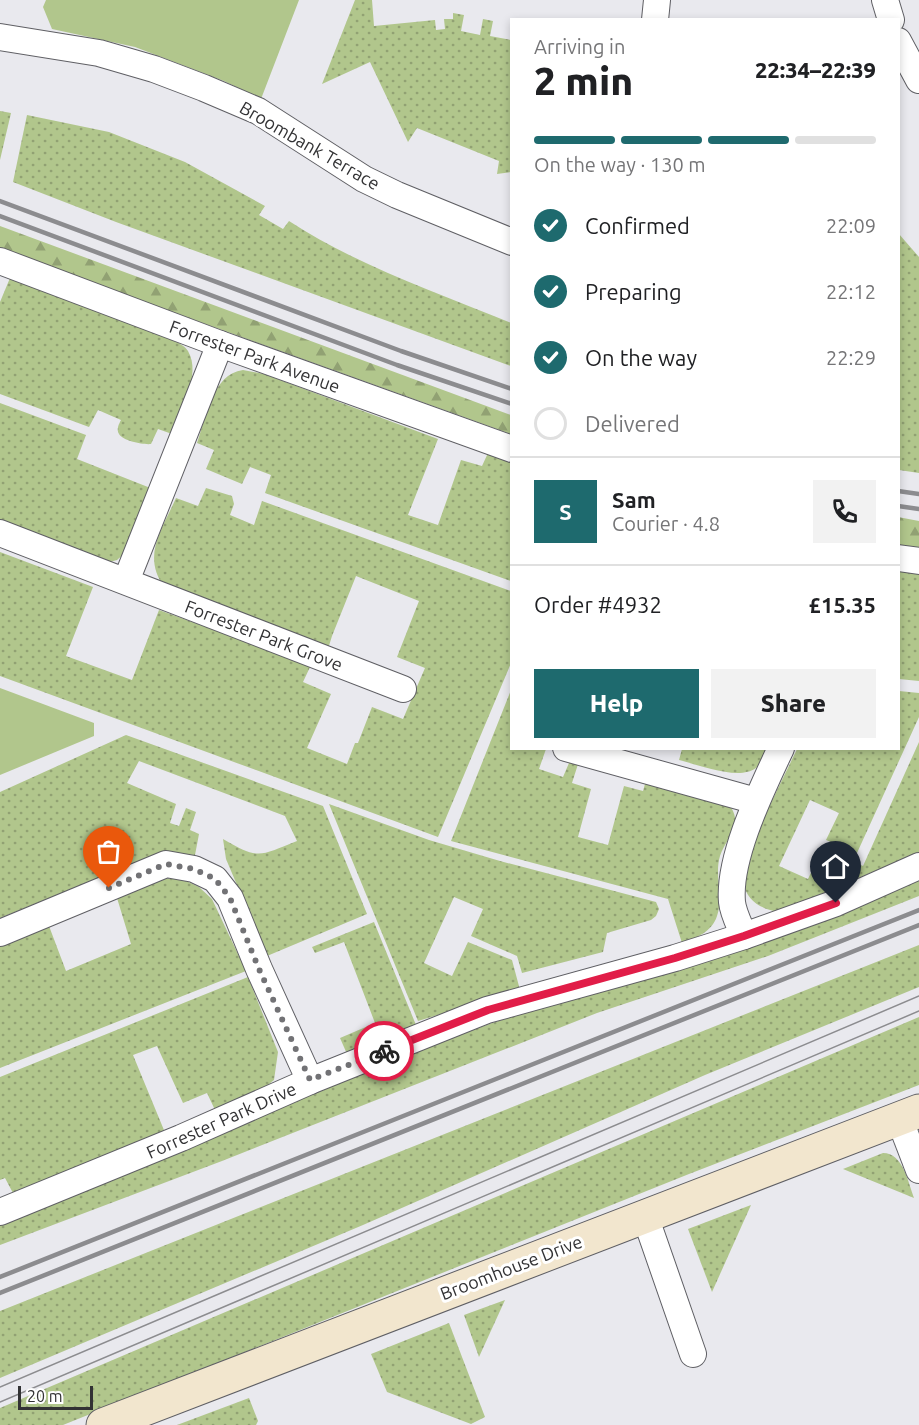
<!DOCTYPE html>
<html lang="en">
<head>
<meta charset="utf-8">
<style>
  :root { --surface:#fff; --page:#f2f2f2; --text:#202124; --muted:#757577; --line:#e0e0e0; --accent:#1e6a6e }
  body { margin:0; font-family:Ubuntu,sans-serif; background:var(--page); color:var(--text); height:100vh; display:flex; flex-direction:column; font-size:22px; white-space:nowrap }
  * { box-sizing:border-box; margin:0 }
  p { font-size:20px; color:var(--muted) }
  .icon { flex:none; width:33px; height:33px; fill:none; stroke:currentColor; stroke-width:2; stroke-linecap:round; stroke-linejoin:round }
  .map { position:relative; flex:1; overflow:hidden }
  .panel { position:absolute; left:510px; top:18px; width:390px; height:732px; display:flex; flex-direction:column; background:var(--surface); border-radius:0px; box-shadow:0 3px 9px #0003 }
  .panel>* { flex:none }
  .scale { position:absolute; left:18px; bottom:15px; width:75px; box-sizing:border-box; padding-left:6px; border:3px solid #323234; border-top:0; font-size:16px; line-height:21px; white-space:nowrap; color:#323234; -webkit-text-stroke:4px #fff; paint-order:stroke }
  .pin { position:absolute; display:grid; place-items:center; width:51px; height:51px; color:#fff; margin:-62px -26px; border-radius:50% 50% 50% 0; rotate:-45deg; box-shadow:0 0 6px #0007 }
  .pin .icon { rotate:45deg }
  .courier { position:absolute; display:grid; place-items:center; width:60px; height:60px; margin:-30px; border:4px solid #e11d48; border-radius:50%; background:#fff; color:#222; box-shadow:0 2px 8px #0007 }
  .overview em { font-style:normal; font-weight:800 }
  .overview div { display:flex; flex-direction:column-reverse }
  .overview { display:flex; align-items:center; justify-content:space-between; height:102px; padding:0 24px }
  h1 { font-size:39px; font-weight:800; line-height:45px }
  .bar { display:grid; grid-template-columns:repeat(4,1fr); gap:9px 6px; align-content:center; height:72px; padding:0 24px }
  .bar i { height:8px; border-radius:4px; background:var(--line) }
  .bar .on { background:var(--accent) }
  .bar p { grid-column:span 4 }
  .line { display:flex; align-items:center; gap:15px; padding:0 24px; border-top:2px solid var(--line) }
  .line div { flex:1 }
  .round { display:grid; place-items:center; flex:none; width:63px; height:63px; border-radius:0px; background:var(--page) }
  ol { padding:0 24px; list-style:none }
  li { display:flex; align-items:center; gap:18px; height:66px }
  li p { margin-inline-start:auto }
  li .icon { padding:6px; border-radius:50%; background:var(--accent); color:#fff; stroke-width:4 }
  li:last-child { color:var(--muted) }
  li i { width:33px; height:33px; border:3px solid var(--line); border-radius:50% }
  .action { display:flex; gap:12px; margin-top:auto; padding:12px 24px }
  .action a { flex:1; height:69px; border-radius:0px; background:var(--accent); color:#fff; font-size:24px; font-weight:800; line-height:69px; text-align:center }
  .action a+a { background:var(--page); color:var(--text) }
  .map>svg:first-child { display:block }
  .grass { fill:url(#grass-dots) }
  .forest { fill:url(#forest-firs) }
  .park { fill:#b1c68c }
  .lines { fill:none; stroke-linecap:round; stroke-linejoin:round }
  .street-casing { stroke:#5f5f64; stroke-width:28 }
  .secondary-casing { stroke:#5f5f64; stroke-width:35 }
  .street { stroke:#fff; stroke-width:26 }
  .secondary { stroke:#f2e6ce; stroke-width:33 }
  .tram { stroke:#8c8c8f; stroke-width:1.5 }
  .rail { stroke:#8c8c8f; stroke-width:4.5 }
  .done { stroke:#727275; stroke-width:6; stroke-dasharray:0 10.8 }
  .route { stroke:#e11d48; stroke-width:8 }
  .labels { text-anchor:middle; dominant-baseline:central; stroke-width:6; stroke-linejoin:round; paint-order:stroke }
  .street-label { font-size:18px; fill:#323234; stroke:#fff }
</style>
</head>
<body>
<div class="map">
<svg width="919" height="1425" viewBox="0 0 919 1425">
  <defs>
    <pattern id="grass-dots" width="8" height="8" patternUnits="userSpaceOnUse" patternTransform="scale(1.5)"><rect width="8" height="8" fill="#b1c68c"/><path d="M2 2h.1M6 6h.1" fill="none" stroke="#91a173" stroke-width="1.8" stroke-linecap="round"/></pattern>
    <pattern id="forest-firs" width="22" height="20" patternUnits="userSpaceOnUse" patternTransform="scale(1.5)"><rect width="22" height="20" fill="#b1c68c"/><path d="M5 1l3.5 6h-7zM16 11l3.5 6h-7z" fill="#91a173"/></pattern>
  </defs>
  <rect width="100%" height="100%" fill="#e9e9ee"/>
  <g class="grass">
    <polygon points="355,0 372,0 374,26 435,20 436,30 445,29 444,19 453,19 453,13 464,15 461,31 480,35 483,19 493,21 490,36 511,40 511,172 497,174 499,161 417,128 408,142 370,62 322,84"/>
    <polygon points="0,111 11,113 0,160"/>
    <path d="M27,115L109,132L185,162L265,206L259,215L283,229L289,221C354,264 438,293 511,323V366L116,222L13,182Z"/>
    <polygon points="899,234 919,257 919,473 899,470"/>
    <path d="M10,278L173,339C178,343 185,346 188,351C202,375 180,411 172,434L158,429L151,444C144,445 123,441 119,434C116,429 119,424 121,420L98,410L89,427L0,394V302Z"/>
    <path d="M243,370L264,374L438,439L408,515L438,525L461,460L482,466L488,453L511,460V581L265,493L271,475L250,467L242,484L206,469L214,450L197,443C206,418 212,374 243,370Z"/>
    <polygon points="0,403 86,435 77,459 153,489 125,553 117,560 106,563 0,527"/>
    <path d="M206,488L232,496L234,504L230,515L254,525L262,501L511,591V663L438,837L0,676V552L93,587L66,656L132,680L159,610L311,665L303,682L331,694L307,748L347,764L355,743H358L372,707L403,719L425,668L397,657L419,601L356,576L332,636L328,649L165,588C141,556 162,530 176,498L198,506Z"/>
    <polygon points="898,571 919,574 919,681 899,679"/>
    <path d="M511,690L512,748L546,749L539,769L563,777L569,763L579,761L572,783L591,789L578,837L608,845L624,786L643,791L647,777C667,783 723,793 732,809C742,827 725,840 720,856C714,876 724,897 717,916C712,932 696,938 682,943L668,899L451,841Z"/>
    <path d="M899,691L919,693V717L857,853L826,840L839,813L810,800L779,866L808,879L823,847L863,866L919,742V852L779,912C761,909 746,901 743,881C741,859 786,773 797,749L898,748Z"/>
    <path d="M126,735L323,806L367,914L267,956L226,859L223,839C259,860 259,856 297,841L285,816L139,761L127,783L176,804L170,823L179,826L186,808L196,812L190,830L199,834L195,855L167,853L153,856L0,918V792Z"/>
    <path d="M682,749H769C766,756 763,763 756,768C739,781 699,765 679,760Z"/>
    <polygon points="329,804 429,840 500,861 656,902 659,909 656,916 651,920 607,933 603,952 522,973 517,956 471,936 483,909 454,897 424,963 452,976 468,942 512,960 520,990 418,1021"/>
    <polygon points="919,877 919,896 768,956 597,1013 222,1161 0,1245 0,1224 425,1048 492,1023 745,946"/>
    <polygon points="180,878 199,887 212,899 246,971 0,1068 0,945 49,926 66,971 131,944 117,898 163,879"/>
    <polygon points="374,922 416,1025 347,1054 340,1038 375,1023 344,942 315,953 312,947"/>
    <polygon points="919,945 919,987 705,1075 363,1225 0,1378 0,1311"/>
    <polygon points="248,977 278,1052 274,1080 263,1089 215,1110 207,1093 183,1103 157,1046 133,1055 166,1135 13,1193 5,1178 0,1180 0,1077"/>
    <polygon points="919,1017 919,1085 689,1174 63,1425 0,1425 0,1408"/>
    <path d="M883,1153C903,1153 908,1182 914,1198L843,1169Z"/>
    <polygon points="751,1205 712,1292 688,1229"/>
    <polygon points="505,1300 479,1357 464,1315"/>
    <polygon points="449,1323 485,1417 471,1424 387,1392 371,1354"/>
    <polygon points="249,1398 258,1421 256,1425 177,1425"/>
  </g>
  <g class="forest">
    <polygon points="0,226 511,415 511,434 0,250"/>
    <polygon points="898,517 919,521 919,549 899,545"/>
  </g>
  <g class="park">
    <polygon points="46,0 299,0 261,99 224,81 135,47 52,29 43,7"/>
    <polygon points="0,688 94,723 94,736 0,775"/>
  </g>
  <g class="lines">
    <g class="street-casing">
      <g id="street">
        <polyline points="885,0 891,20"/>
        <polyline points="655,20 657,0"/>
        <polyline points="0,37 99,53 154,69 204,88 258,111 364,179 397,195 512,242"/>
        <polyline points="898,41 919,80"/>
        <polyline points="0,261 220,344 512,449"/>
        <polyline points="0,533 403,689"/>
        <polyline points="898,558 919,561"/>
        <polyline points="126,581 220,344"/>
        <polyline points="566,748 756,801"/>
        <polyline points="0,933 166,864 194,869 215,879 230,898 259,969 310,1081"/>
        <path d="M744,936C740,926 733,913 732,902C728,857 762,789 781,748"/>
        <polyline points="899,1118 919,1170"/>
        <polyline points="0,1212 181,1138 310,1081 487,1010 675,958 744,936 836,903 919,866"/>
        <polyline points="645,1216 693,1354"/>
      </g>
    </g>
    <g class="secondary-casing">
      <polyline id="secondary" points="103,1425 919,1111"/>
    </g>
    <use href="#street" class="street"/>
    <use href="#secondary" class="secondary"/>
    <g class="tram">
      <polyline points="0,1387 919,996"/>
      <polyline points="0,1402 919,1011"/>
    </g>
    <g class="rail">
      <polyline points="0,201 401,351 512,389"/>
      <polyline points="0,216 397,365 512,404"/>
      <polyline points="898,491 919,494"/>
      <polyline points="898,506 919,509"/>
      <polyline points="0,1277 919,910"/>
      <polyline points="0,1293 919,925"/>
    </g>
  </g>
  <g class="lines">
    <polyline class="done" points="109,888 166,864 194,869 215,879 230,898 259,969 310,1080 384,1051"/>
    <polyline class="route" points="384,1051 488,1010 675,958 744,936 836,903"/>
  </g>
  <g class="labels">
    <g class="street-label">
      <text transform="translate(310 145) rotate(30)">Broombank Terrace</text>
      <text transform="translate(255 356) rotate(20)">Forrester Park Avenue</text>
      <text transform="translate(264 635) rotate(21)">Forrester Park Grove</text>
      <text transform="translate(221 1120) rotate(-24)">Forrester Park Drive</text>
      <text transform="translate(511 1267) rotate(-21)">Broomhouse Drive</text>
    </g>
  </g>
</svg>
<div class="scale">20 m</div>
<div class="pin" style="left:109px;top:888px;background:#ea580c"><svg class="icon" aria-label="bag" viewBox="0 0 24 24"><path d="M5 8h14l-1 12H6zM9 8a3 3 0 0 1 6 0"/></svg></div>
<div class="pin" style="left:836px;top:903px;background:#1f2937"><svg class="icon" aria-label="home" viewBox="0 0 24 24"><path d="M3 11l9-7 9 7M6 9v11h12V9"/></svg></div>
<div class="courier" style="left:384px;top:1051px"><svg class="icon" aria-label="bike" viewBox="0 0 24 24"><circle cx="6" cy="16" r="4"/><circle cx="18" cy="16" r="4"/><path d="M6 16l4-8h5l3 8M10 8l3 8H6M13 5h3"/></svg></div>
<section class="panel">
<div class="overview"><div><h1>2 min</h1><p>Arriving in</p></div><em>22:34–22:39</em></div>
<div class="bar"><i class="on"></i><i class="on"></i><i class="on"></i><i></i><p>On the way · 130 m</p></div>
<ol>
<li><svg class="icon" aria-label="check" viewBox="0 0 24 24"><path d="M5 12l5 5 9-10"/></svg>Confirmed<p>22:09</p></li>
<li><svg class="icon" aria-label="check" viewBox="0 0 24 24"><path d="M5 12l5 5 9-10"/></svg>Preparing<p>22:12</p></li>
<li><svg class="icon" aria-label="check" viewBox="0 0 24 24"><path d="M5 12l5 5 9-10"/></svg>On the way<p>22:29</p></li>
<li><i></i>Delivered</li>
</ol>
<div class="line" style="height:108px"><b class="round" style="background:var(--accent);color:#fff">S</b><div><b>Sam</b><p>Courier · 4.8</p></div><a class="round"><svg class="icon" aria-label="phone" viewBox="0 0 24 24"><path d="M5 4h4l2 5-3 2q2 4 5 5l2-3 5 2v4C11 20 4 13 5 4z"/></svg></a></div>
<div class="line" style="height:78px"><div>Order #4932</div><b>£15.35</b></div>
<div class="action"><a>Help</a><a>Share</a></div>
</section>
</div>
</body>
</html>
